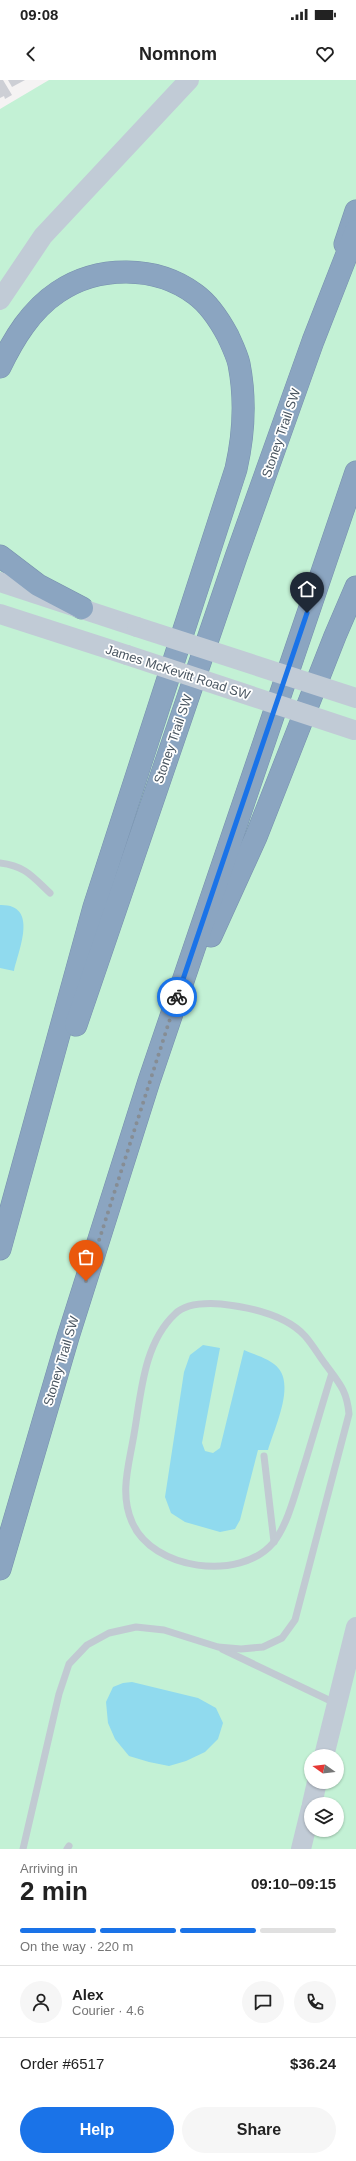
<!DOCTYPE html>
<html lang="en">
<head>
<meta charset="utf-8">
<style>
  :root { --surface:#fff; --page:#f6f6f6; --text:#222; --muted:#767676; --line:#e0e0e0; --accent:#1a73e8 }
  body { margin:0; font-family:Arial,sans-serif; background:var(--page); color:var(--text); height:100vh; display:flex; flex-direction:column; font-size:15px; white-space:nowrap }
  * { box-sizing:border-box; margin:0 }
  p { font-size:13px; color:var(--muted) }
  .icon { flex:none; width:22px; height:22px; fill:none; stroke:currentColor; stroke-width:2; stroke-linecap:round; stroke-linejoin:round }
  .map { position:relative; height:1769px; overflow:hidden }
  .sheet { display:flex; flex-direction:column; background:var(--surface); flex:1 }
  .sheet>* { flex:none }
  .needle { width:26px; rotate:284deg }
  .fabs { position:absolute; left:304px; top:1669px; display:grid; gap:8px }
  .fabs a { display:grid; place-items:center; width:40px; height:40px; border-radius:50%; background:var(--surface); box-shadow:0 1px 3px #0004; font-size:20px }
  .pin { position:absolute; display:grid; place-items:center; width:34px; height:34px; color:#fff; margin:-41px -17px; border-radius:50% 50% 50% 0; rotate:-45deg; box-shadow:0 0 4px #0007 }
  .pin .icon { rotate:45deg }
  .courier { position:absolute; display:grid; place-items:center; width:40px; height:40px; margin:-20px; border:3px solid #1a73e8; border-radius:50%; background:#fff; color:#222; box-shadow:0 1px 5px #0007 }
  .summary em { font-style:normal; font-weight:600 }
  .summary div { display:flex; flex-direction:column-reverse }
  .summary { display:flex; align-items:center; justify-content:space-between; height:68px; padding:0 20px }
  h1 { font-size:26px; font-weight:600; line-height:30px }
  .bar { display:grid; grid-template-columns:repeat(4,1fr); gap:6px 4px; align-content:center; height:48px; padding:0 20px }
  .bar i { height:5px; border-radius:3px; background:var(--line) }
  .bar .active { background:var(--accent) }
  .bar p { grid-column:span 4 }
  .line { display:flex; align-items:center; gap:10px; padding:0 20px; border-top:1px solid var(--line) }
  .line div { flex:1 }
  .round { display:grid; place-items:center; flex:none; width:42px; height:42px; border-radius:21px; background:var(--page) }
  .action { display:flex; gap:8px; margin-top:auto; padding:8px 20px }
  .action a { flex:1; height:46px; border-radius:24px; background:var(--accent); color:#fff; font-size:16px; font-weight:600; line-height:46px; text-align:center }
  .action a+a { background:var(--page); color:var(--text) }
  .status { display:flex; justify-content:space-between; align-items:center; height:28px; padding:0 20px; background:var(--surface); direction:ltr }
  .status svg { height:11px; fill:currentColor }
  header { display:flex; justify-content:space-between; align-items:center; height:52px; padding:0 20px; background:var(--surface); font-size:18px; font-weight:600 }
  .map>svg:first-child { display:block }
  .green { fill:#c3f1d5; fill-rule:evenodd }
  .water { fill:#90daee }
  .building { fill:#cdcfd5 }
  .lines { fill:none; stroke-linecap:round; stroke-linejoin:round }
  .highway-casing { stroke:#7690ad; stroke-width:23 }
  .lane { stroke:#c1cad2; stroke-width:7 }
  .secondary { stroke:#c1cbd6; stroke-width:20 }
  .highway { stroke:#8ba5c1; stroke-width:22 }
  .secondary-bridge { stroke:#c1cbd6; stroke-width:20 }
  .done { stroke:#868d94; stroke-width:4; stroke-dasharray:0 7.2 }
  .route { stroke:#1a73e8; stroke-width:5 }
  .labels { text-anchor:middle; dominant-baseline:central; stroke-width:3.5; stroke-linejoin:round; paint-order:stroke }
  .street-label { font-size:13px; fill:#4a5661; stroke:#fff }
</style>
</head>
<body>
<div class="status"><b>09:08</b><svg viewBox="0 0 49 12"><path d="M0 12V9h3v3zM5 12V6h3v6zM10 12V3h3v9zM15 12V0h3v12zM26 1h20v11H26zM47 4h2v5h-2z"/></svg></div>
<header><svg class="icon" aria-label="back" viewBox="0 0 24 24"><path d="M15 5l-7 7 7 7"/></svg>Nomnom<svg class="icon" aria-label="heart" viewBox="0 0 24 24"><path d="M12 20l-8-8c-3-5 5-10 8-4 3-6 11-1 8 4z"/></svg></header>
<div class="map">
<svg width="356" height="1769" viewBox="0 0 356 1769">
  <rect width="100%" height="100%" fill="#f5f3f3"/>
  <path class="green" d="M49,0H356V1769H0V29ZM311,1676H337V1702H311ZM311,1724H337V1750H311Z"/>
  <g class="water">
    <path d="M0,825C39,824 19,869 14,891L0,888Z"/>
    <path d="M203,1265L220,1268L202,1363L205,1371L213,1373L220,1368L244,1270C255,1275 271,1279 279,1289C294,1308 274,1349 268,1370H258L240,1440L235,1449L220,1452L185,1442L171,1433L165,1417L184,1292L190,1275Z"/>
    <polygon points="132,1602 198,1618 216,1628 223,1643 218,1659 205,1672 186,1681 169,1686 149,1682 129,1676 115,1659 108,1643 106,1622 113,1607 123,1603"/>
  </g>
  <g class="building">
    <polygon points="0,0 3,0 12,15 5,19 4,16 0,18"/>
    <polygon points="8,0 25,0 12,7"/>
  </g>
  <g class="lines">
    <g class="highway-casing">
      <g id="highway">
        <polyline points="345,164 356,131"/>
        <path d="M0,287C14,258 31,230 58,212C98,185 156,185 195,214C209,224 220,241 228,256C232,265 237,275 239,284C246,320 244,354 236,389L94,827L0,1169"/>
        <polyline points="0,476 38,505 82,528"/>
        <polyline points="211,856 256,757 335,556 356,507"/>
        <polyline points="76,945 236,477 313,261 356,151"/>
        <polyline points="0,1489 68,1257 149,1001 356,392"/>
      </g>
    </g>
    <g class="lane">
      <path d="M0,783C25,786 32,796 50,813"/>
      <polyline points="264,1376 274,1462"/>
      <polyline points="222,1569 335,1623"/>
      <path d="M23,1769L59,1614L69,1584L87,1565L109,1553L136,1547L164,1550L218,1567L241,1569L263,1567L282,1558L295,1540L349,1334C347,1311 340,1304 326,1285C319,1276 313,1265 305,1256C285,1234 248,1227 221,1224C207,1223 186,1223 175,1234C142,1265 141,1318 133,1360C128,1388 120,1415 132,1442C152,1490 240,1502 273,1463C288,1445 296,1410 303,1389C313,1357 322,1325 332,1293"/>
      <polyline points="67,1769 69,1766"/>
    </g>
    <g class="secondary">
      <polyline points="0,220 43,156 189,0"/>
      <polyline points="0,502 137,547"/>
      <polyline points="0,534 127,575"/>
      <polyline points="324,1676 356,1547"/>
      <polyline points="312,1724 317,1702"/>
      <polyline points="301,1769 311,1728"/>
    </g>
    <use href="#highway" class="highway"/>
    <g class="secondary-bridge">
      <polyline points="137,547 356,618"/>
      <polyline points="127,575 354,650"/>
    </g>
  </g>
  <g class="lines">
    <polyline class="done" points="86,1201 177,917"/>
    <polyline class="route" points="177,917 307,533"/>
  </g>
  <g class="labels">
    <g class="street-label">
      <text transform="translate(281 353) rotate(-71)">Stoney Trail SW</text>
      <text transform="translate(178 592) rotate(18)">James McKevitt Road SW</text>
      <text transform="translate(173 659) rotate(-71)">Stoney Trail SW</text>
      <text transform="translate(61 1281) rotate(-73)">Stoney Trail SW</text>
    </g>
  </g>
</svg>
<div class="fabs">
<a><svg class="needle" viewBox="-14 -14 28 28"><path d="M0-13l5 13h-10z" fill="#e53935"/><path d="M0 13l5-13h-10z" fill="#767676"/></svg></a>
<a><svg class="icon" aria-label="layers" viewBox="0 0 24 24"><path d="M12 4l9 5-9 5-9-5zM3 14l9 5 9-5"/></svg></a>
</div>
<div class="pin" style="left:86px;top:1201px;background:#ea580c"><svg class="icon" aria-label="bag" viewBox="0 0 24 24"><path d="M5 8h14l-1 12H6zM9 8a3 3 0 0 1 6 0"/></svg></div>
<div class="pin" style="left:307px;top:533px;background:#1f2937"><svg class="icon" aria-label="home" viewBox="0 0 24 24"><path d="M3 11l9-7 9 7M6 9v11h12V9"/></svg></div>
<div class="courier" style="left:177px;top:917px"><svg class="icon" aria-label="bike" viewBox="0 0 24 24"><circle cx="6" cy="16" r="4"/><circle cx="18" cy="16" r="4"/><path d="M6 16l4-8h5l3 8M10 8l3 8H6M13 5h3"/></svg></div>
</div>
<section class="sheet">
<div class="summary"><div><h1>2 min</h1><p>Arriving in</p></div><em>09:10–09:15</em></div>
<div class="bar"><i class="active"></i><i class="active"></i><i class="active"></i><i></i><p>On the way · 220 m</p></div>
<div class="line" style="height:72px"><a class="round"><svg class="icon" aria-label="person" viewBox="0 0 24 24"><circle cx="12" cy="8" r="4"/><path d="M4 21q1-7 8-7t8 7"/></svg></a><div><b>Alex</b><p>Courier · 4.6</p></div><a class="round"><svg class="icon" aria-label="chat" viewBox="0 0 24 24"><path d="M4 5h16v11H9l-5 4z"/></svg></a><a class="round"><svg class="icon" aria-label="phone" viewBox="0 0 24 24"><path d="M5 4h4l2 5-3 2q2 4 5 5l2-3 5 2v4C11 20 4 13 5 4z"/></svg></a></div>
<div class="line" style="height:52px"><div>Order #6517</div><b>$36.24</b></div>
<div class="action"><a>Help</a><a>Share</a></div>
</section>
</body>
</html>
